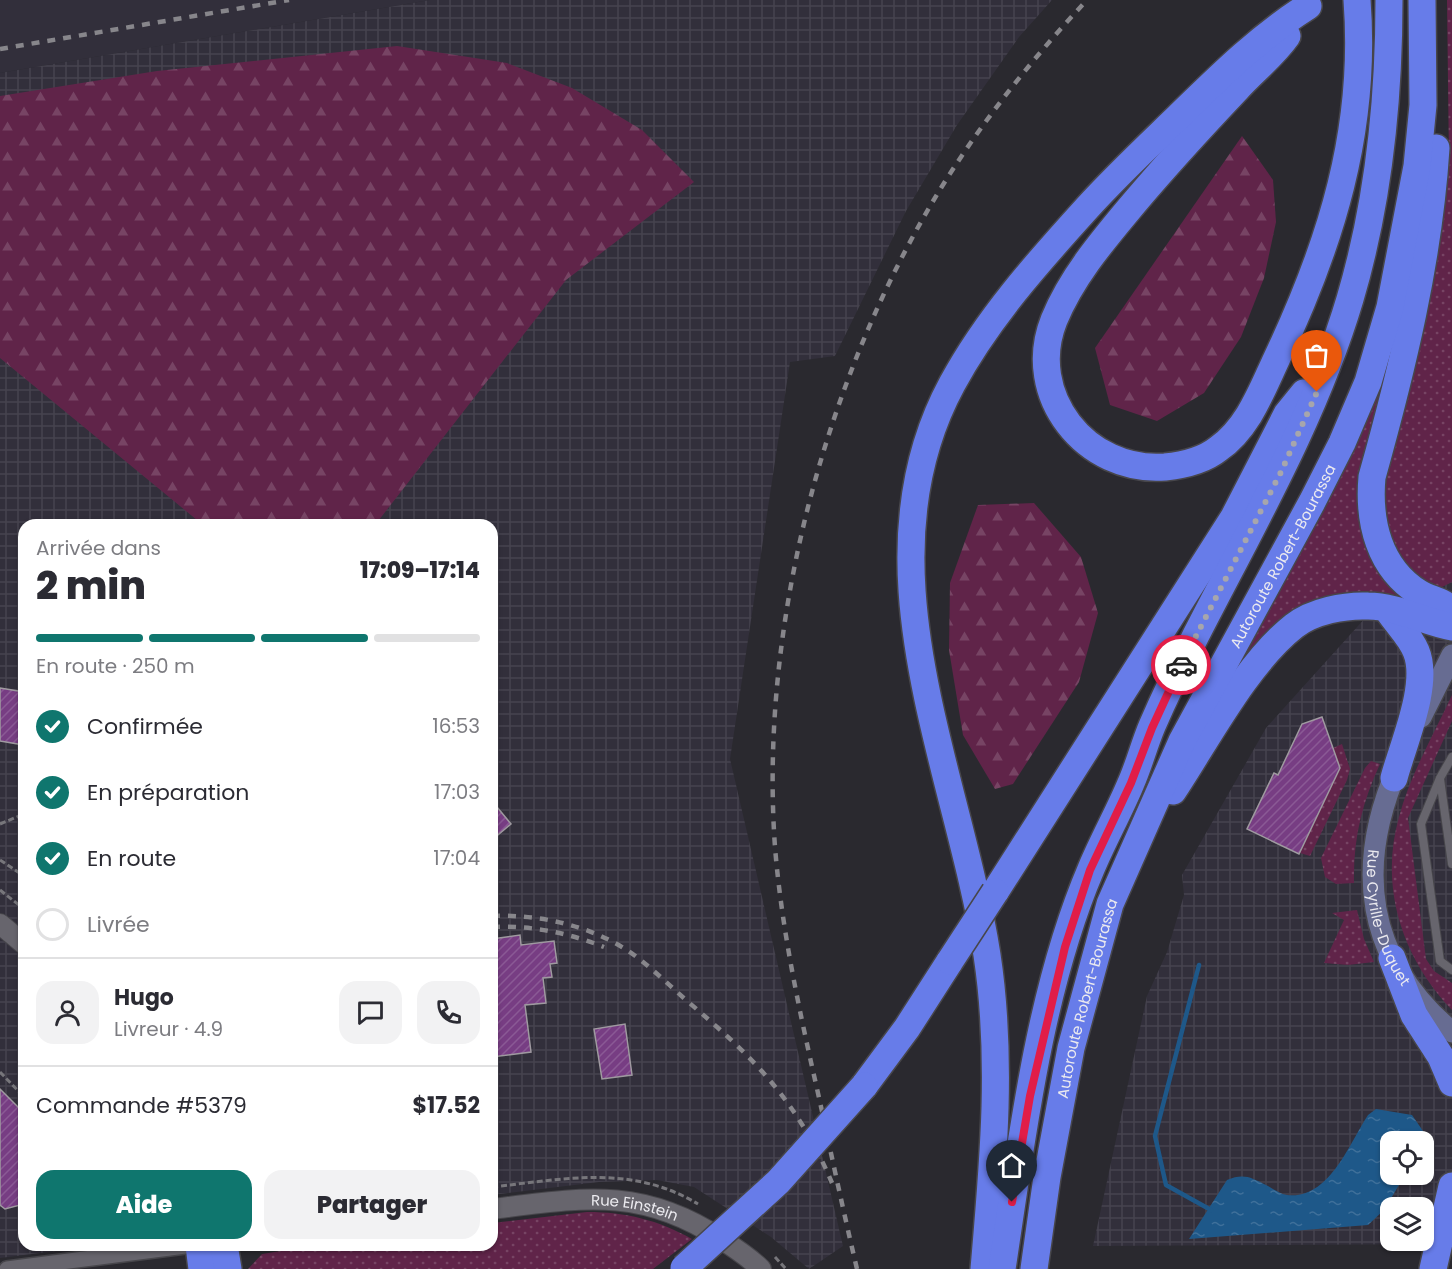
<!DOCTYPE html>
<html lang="fr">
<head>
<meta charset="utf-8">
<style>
  :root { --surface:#fff; --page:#f2f2f3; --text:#2b2b33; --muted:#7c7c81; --line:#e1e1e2; --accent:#0f766e }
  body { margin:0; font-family:Poppins,sans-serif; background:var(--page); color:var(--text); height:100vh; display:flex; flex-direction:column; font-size:22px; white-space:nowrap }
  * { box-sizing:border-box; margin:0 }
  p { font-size:20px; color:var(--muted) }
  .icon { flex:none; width:33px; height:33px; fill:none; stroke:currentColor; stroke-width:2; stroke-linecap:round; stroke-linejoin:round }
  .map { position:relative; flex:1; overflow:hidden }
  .panel { position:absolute; left:18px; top:519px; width:480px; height:732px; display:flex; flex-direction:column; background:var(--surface); border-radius:18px; box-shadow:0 2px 4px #0004 }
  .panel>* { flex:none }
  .buttons { position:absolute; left:1380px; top:1131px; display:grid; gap:12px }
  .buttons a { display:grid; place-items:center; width:54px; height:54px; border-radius:12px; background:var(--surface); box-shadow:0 2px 4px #0004; font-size:30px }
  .pin { position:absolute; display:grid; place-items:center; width:51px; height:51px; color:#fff; margin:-62px -26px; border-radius:50% 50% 50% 0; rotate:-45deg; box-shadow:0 0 6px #0007 }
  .pin .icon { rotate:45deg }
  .courier { position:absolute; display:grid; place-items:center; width:60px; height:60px; margin:-30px; border:4px solid #e11d48; border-radius:50%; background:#fff; color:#222; box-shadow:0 2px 8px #0007 }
  .head em { font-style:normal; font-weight:800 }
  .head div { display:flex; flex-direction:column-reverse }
  .head { display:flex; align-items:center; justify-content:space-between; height:102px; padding:0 18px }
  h1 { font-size:39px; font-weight:800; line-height:45px }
  .bar { display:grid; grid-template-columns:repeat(4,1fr); gap:9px 6px; align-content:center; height:72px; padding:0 18px }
  .bar i { height:8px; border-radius:4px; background:var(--line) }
  .bar .on { background:var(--accent) }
  .bar p { grid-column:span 4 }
  .line { display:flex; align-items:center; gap:15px; padding:0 18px; border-top:2px solid var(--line) }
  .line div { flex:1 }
  .round { display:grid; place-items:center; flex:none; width:63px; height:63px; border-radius:18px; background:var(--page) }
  ol { padding:0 18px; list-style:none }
  li { display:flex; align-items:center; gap:18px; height:66px }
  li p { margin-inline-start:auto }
  li .icon { padding:6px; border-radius:50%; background:var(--accent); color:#fff; stroke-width:4 }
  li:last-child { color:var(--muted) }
  li i { width:33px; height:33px; border:3px solid var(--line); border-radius:50% }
  .action { display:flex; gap:12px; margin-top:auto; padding:12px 18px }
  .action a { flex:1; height:69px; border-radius:18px; background:var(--accent); color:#fff; font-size:24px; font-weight:800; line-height:69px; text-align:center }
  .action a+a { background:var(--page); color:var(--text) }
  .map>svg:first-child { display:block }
  .built { fill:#322f3b }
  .industrial { fill:url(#industrial-grid); fill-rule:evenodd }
  .grass { fill:url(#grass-dots) }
  .forest { fill:url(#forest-firs) }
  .water { fill:url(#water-ripples) }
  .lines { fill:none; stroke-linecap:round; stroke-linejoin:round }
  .stream { stroke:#1e5889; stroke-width:4.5 }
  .building { fill:url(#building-hatch); stroke:#9f9aa0; stroke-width:1.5 }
  .service-casing { stroke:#47464b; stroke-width:10 }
  .minor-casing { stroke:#47464b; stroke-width:18 }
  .tertiary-casing { stroke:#47464b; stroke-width:22 }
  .secondary-casing { stroke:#47464b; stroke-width:24 }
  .motorway-casing { stroke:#47464b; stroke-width:30 }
  .path { stroke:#77767b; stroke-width:3; stroke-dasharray:6 3; stroke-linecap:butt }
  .service { stroke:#67656d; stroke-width:8 }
  .minor { stroke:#67656d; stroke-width:15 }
  .tertiary { stroke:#67656d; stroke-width:20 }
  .secondary { stroke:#676c92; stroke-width:21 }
  .motorway { stroke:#677ce9; stroke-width:27 }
  .rail { stroke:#87868b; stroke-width:4.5; stroke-dasharray:8 8; stroke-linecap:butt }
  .motorway-bridge-casing { stroke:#47464b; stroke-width:30; stroke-linecap:butt }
  .motorway-bridge { stroke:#677ce9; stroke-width:27 }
  .done { stroke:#a7a6ac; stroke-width:6; stroke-dasharray:0 10.8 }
  .route { stroke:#e11d48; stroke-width:8 }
  .labels { text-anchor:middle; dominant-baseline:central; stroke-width:4.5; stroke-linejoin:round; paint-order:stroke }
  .street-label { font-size:15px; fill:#ebeaef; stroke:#2a292f }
</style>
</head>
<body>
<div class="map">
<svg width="1452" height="1269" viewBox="0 0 1452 1269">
  <defs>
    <pattern id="industrial-grid" width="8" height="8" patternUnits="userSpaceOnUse" patternTransform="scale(1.5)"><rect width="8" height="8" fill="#322f3b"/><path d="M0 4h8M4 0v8" fill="none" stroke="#46434e"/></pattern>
    <pattern id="grass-dots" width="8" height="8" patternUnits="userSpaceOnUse" patternTransform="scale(1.5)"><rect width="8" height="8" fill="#602449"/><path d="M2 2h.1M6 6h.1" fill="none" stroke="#774464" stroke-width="1.8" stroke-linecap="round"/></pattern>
    <pattern id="forest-firs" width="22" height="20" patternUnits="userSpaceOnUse" patternTransform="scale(1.5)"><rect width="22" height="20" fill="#602449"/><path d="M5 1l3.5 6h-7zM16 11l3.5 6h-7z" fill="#774464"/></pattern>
    <pattern id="water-ripples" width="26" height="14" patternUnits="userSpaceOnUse" patternTransform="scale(1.5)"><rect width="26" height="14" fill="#1e5889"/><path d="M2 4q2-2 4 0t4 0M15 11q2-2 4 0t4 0" fill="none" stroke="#3f709a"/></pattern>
    <pattern id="building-hatch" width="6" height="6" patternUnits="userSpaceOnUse" patternTransform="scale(1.5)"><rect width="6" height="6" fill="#773d83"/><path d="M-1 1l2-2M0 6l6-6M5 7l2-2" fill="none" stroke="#8a5995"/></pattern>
  </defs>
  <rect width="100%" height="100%" fill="#2a292f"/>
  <polygon class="built" points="0,0 430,0 0,73"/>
  <g class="industrial">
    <polygon points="430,0 1052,0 1019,37 957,125 906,211 835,356 790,362 730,759 843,1246 809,1269 771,1237 694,1187 657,1180 599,1182 492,1195 492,525 24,525 24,1245 104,1245 0,1258 0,73"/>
    <path d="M1452,285V1244L1093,1246L1147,996L1167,952L1184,895L1182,875L1266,728L1413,565ZM1390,1142H1424V1174H1390ZM1390,1208H1424V1240H1390Z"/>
  </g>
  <g class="grass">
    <polygon points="1447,0 1452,0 1452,582 1440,588 1423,580 1401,558 1386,531 1382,492 1433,283 1449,162"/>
    <polygon points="1388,358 1394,360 1361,485 1405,597 1402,603 1379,597 1252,653 1247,650"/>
    <path d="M1452,695V721L1408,818L1426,959L1434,971L1452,983V1010C1402,958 1379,887 1399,817C1410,775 1434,734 1452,695Z"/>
    <polygon points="1342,744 1350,769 1347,780 1310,856 1300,853 1340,768 1333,748"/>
    <path d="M1371,761L1380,764C1362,803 1353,839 1354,883L1336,884L1325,877L1321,858L1365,768Z"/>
    <polygon points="1357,910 1364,939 1374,962 1348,965 1324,963 1344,920 1332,913"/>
    <path d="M587,1212C626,1212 658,1220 692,1239L653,1269H248L262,1254L318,1245H492V1223Z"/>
  </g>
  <g class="forest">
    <polygon points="397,46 507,63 572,88 642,130 694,182 566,280 375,525 203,525 0,358 0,96 157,71"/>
    <polygon points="1242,136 1273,180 1276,222 1264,278 1241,337 1204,393 1157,421 1110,405 1095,348"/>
    <polygon points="1034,503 1081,557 1098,613 1079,682 1013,784 995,789 963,735 949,650 950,583 978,505"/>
  </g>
  <path class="water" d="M1376,1109L1412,1115L1423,1131L1420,1141L1390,1142V1174L1405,1175L1384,1210L1368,1225L1189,1239L1227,1180C1243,1173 1251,1177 1266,1185C1272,1188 1280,1194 1287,1195C1329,1200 1349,1144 1368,1115Z"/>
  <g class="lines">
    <g class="stream">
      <polyline points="1199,965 1155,1136 1166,1185 1211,1210"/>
      <polyline points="1424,1152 1431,1154"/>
    </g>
  </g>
  <g class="building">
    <polygon points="0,688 24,692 24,745 0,741"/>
    <polygon points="1322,717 1340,768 1299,854 1247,829 1274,773 1278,775 1302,724"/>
    <polygon points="492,801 511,824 492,840"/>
    <polygon points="520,935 521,945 554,941 557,963 550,964 552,977 543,978 546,1003 525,1005 531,1052 492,1057 492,939"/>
    <polygon points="625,1024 632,1075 602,1079 594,1029"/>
    <polygon points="0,1089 24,1113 24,1165 20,1169 24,1173 24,1204 5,1209 0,1205"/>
  </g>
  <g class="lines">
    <g class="service-casing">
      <g id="service">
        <polyline points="1452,757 1440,778 1421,824 1440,961 1452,970"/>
        <polyline points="1440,779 1452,864"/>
      </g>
    </g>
    <g class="minor-casing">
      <polyline id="minor" points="7,1269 193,1245"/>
    </g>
    <g class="tertiary-casing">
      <g id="tertiary">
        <polyline points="0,924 24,944"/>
        <path id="s1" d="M492,1209C581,1198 641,1186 721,1239C735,1248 749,1257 761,1269"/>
      </g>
    </g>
    <g class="secondary-casing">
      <g id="secondary">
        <polyline points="1421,717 1452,655"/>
        <path id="s2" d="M1399,765C1354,866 1365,959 1452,1032"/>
      </g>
    </g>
    <g class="motorway-casing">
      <g id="motorway">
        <path d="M1287,36C1273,56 1252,72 1236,90C1201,127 1167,164 1134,203C1104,239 1072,276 1054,320C1024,395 1086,473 1165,467C1184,465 1203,461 1218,449C1248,428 1261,392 1276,360C1331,244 1367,130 1357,0"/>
        <path d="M1436,148C1429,260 1402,370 1372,477C1368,522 1379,568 1419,593C1430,600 1443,600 1452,611"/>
        <path d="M1387,609C1396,623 1410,636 1416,651C1430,684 1403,744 1394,778"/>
        <path d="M1173,791C1207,740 1246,664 1294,626C1313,611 1345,605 1368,606C1397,606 1424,622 1452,627"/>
        <polyline points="995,892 1234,517 1287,414 1304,393"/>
        <polyline points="1392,958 1414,1015 1441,1057 1452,1083"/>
        <polyline points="864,1086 907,1028 950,961"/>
        <polyline points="199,1245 202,1269"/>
        <polyline points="224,1245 228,1269"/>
        <path d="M984,1269C993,1165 1003,1060 987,955C958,770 854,565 952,384C987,319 1038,262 1087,208C1116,176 1147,147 1178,117C1219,77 1259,37 1308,6"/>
        <path d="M1002,1269C1022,1138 1039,991 1091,869C1103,840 1119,812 1131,783C1139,765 1144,745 1152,726C1164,698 1178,669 1193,641C1250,529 1314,420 1350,299C1379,201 1389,102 1389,0"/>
        <path id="s3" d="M1034,1269L1047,1177L1071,1048L1110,904L1182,741L1312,502L1342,443L1368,382L1390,307L1417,166L1423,105L1422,0"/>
        <polyline points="1433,1269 1452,1186"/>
      </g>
    </g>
    <g class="path">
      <polyline points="0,824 24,814"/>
      <polyline points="0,860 24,876"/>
      <polyline points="0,890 24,909"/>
      <polyline points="0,1072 24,1097"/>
      <path d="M492,1187C566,1179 631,1164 698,1204"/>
      <polyline points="775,1257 786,1269"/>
    </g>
    <use href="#service" class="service"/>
    <use href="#minor" class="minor"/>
    <use href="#tertiary" class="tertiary"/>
    <use href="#secondary" class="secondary"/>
    <use href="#motorway" class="motorway"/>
    <g class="rail">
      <polyline points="0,49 289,0"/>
      <path d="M492,916C542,914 598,927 638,958C655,971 670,986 686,1000C753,1057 797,1100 832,1183"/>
      <path d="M492,927C530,925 569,933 604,947"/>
      <path d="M857,1269C844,1214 832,1158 820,1102C801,1018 782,934 775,847C759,626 825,376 941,188C983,120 1033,58 1087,0"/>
    </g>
    <g class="motorway-bridge-casing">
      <g id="motorway-bridge">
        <polyline points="950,961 995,892"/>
        <polyline points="684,1268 778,1182 864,1086"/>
      </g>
    </g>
    <use href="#motorway-bridge" class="motorway-bridge"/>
  </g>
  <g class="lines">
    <polyline class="done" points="1181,665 1281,472 1317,392"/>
    <polyline class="route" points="1012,1202 1030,1096 1065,947 1090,870 1131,783 1152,728 1181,665"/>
  </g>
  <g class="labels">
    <g class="street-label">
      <text stroke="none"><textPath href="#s3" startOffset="762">Autoroute Robert-Bourassa</textPath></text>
      <text stroke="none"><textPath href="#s2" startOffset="159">Rue Cyrille-Duquet</textPath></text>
      <text stroke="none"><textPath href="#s3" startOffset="276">Autoroute Robert-Bourassa</textPath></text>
      <text stroke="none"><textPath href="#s1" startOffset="144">Rue Einstein</textPath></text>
    </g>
  </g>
</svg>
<div class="buttons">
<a><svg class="icon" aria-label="locate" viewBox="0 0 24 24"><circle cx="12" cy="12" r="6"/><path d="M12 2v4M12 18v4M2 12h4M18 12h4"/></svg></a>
<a><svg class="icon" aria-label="layers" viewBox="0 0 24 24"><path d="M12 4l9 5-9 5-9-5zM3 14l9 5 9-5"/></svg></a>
</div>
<div class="pin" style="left:1317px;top:392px;background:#ea580c"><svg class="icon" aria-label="bag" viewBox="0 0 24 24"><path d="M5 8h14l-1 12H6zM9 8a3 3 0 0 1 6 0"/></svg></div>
<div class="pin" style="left:1012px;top:1202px;background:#1f2937"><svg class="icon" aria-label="home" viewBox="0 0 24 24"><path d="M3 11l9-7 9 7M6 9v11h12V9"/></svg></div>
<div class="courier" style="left:1181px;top:665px"><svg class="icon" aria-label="car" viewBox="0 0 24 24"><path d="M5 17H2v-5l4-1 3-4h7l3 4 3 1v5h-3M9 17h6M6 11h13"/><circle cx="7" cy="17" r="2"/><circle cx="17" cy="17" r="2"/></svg></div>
<section class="panel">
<div class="head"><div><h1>2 min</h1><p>Arrivée dans</p></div><em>17:09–17:14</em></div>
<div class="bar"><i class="on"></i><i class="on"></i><i class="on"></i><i></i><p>En route · 250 m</p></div>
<ol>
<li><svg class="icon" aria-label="check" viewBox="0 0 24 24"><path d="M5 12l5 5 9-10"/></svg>Confirmée<p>16:53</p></li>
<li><svg class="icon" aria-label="check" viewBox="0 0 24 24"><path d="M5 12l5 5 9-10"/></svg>En préparation<p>17:03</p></li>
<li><svg class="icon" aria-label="check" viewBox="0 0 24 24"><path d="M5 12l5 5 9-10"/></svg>En route<p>17:04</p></li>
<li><i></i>Livrée</li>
</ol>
<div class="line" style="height:108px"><a class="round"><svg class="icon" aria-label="person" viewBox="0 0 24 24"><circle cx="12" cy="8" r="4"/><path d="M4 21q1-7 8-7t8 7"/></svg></a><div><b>Hugo</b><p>Livreur · 4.9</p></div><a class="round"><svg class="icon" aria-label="chat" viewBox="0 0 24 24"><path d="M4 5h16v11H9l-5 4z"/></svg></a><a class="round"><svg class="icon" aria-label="phone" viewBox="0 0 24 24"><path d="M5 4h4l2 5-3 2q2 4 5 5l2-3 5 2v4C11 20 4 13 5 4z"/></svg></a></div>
<div class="line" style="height:78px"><div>Commande #5379</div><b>$17.52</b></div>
<div class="action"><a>Aide</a><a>Partager</a></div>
</section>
</div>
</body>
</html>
